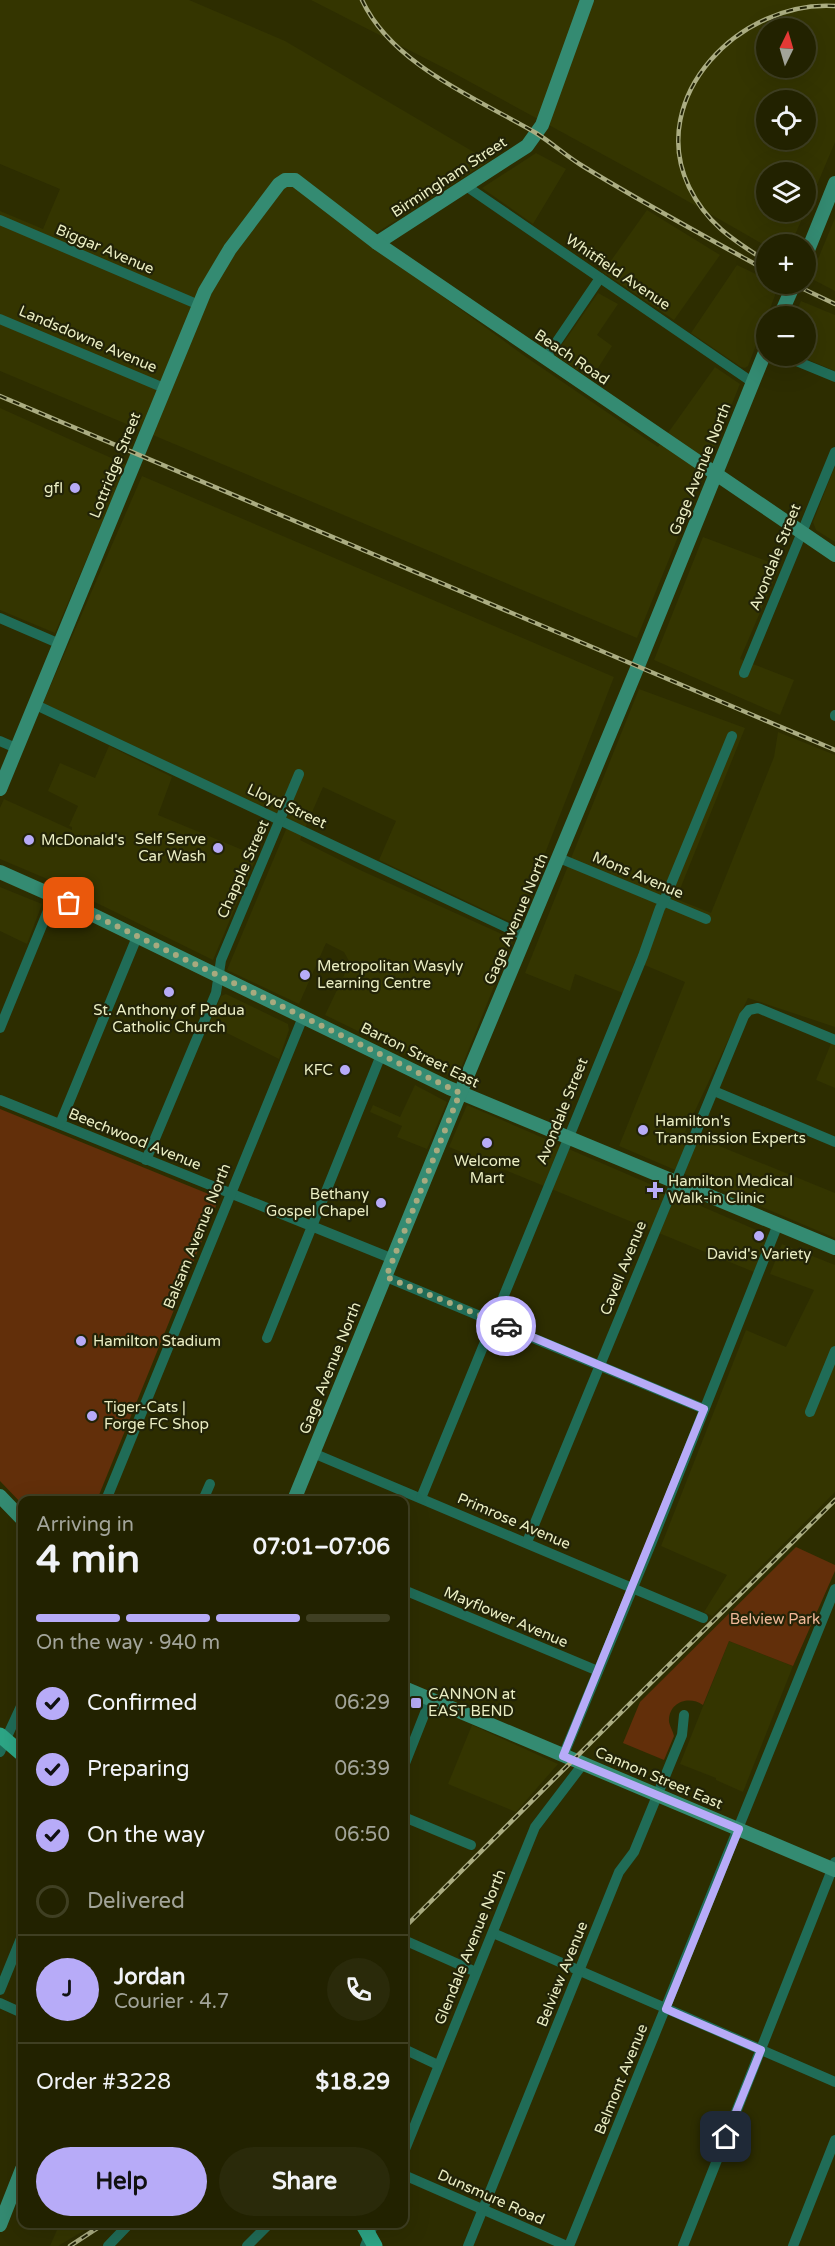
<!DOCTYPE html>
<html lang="en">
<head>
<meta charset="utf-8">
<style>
  :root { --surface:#220; --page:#2a2a0a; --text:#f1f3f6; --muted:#a2a499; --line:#3f3f22; --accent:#b7abf8 }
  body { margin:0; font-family:"Varela Round",sans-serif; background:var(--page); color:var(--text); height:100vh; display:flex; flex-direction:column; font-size:22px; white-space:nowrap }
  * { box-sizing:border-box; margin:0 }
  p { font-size:20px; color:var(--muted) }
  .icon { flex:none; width:33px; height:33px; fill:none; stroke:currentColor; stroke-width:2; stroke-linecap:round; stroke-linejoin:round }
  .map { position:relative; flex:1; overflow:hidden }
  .panel { position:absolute; left:18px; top:1496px; width:390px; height:732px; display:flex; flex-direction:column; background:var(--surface); border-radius:12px; box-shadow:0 6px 24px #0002,0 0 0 2px var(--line) }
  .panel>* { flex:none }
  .needle { width:39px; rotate:5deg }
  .tools { position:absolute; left:756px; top:18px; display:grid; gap:12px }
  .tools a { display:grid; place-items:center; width:60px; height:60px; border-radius:50%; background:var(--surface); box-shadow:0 6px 24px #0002,0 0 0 2px var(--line); font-size:30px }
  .pin { position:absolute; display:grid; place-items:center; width:51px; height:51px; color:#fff; margin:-26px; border-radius:12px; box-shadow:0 3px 9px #0006 }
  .courier { position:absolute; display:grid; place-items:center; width:60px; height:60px; margin:-30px; border:4px solid #b7abf8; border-radius:50%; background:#fff; color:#222; box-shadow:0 2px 8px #0007 }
  .head em { font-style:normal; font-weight:800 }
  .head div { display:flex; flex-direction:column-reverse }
  .head { display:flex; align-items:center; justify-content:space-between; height:102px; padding:0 18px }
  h1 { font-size:39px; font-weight:800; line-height:45px }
  .bar { display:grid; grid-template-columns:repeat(4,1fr); gap:9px 6px; align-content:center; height:72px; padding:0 18px }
  .bar i { height:8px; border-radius:4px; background:var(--line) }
  .bar .on { background:var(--accent) }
  .bar p { grid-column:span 4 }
  .line { display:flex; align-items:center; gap:15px; padding:0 18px; border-top:2px solid var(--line) }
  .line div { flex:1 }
  .round { display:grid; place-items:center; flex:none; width:63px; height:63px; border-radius:32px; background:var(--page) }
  ol { padding:0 18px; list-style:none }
  li { display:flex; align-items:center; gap:18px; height:66px }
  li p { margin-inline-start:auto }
  li .icon { padding:6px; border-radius:50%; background:var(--accent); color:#111; stroke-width:4 }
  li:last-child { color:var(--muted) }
  li i { width:33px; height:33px; border:3px solid var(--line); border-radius:50% }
  .action { display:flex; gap:12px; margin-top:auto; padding:12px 18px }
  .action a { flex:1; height:69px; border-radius:36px; background:var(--accent); color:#111; font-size:24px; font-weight:800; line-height:69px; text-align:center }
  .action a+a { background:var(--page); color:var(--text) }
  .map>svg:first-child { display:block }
  .built { fill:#343500; fill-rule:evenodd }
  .green { fill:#622f0a }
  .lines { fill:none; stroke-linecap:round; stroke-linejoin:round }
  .street { stroke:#206c57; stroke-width:10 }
  .secondary { stroke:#348b72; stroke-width:14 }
  .primary { stroke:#2da686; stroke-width:15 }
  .rail-casing { stroke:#abad82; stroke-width:4.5 }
  .rail { stroke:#222307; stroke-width:2; stroke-dasharray:7; stroke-linecap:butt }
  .done { stroke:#a8aa7f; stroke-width:6; stroke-dasharray:0 10.8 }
  .route { stroke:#b7abf8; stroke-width:8 }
  .poi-dot { fill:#b7abf8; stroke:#222307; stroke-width:2 }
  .labels { text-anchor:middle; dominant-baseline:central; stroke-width:4.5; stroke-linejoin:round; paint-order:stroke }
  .street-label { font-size:15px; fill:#ebeec4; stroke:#222307 }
  .poi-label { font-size:15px; fill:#ebeec4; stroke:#222307; text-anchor:start }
  .park-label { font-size:15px; fill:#f0b898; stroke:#222307 }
</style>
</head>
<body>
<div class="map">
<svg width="835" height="2246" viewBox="0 0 835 2246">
  <rect width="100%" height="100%" fill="#2d2d00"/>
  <g class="built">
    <polygon points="0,0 189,0 285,41 489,161 365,240 526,357 658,447 715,367 740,384 637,638 0,371 0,211 43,229 60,189 0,164"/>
    <path d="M311,0H835V142L806,211V172H766V212H805L791,244L766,246L668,190L450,71ZM766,28H806V68H766ZM766,100H806V140H766Z"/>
    <polygon points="536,153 566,169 533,224 482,188"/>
    <polygon points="647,210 720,255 674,320 603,272"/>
    <polygon points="835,218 835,291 810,278"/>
    <polygon points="737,265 766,279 766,284 779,285 748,366 745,368 741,367 691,333"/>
    <polygon points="598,293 618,304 597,335 612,346 591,379 555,355"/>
    <polygon points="801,301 835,315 835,371 799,356 806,356 806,316 794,316"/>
    <polygon points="0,408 127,465 55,633 0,610"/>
    <polygon points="835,466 835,542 816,530 813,522"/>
    <polygon points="142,476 614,677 517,925 379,860 396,821 323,787 300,840 360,870 513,939 458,1076 452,1077 325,1015 350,963 344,952 326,943 299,1004 227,970 290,820 43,703"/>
    <polygon points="703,537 780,566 740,659 794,680 780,715 654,660"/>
    <polygon points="639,689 745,728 676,899 711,913 774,757 778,732 835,755 835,1027 748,998 685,1132 835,1193 835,1238 619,1146 685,982 635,961 623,993 575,974 570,991 525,973"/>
    <polygon points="109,746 172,777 158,815 257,856 213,960 52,881 0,859 0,808 4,799 72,830 72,827 69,826 78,806 48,791 60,763 95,778"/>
    <polygon points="0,887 42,904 27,944 0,931"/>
    <polygon points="226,994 288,1024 289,1030 279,1059 209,1024 221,996"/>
    <polygon points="835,1034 835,1088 816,1080"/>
    <polygon points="415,1085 447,1102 427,1149 397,1137 402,1126 370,1112 373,1105 400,1117"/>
    <polygon points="467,1105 768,1235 754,1272 449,1147"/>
    <polygon points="782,1244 835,1265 835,1492 712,1616 704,1612 727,1575 661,1546 746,1330 786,1347 814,1290 770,1274"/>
    <polygon points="729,1641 793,1666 743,1792 716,1780 716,1778 680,1764"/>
    <polygon points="472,1725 558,1764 516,1812 448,1784"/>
    <polygon points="60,2223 97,2223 58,2246 50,2246"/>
  </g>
  <g class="green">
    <polygon points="0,1109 216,1197 218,1201 97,1500 22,1500 22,1504 0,1481"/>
    <path d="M796,1547L835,1565V1571L793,1666L729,1641L703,1705C689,1695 668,1702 669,1722C670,1727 673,1731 674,1736L664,1760L623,1743L640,1702Z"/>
  </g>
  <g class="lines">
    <g class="street">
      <polyline points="466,186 752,382"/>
      <polyline points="0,220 199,305"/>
      <polyline points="0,319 164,388"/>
      <polyline points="784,356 835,377"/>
      <polyline points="545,359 600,278"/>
      <polyline points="0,618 60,644"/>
      <polyline points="744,673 835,452"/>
      <polyline points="36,705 525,936"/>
      <polyline points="835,716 835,715"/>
      <polyline points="0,741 16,748"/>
      <polyline points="559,858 706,919"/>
      <polyline points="0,1028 54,896"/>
      <polyline points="714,1091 835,1142"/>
      <polyline points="0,1100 393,1259"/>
      <polyline points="60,1124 137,937"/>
      <polyline points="146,1160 216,993 221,960 299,774"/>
      <polyline points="386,1277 704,1409"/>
      <polyline points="267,1338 381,1055"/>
      <polyline points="810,1412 835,1351"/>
      <polyline points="313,1453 703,1618"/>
      <polyline points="421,1498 643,956 660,908 664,901 732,736"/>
      <polyline points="106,1500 303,1017"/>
      <polyline points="203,1500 210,1484"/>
      <polyline points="527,1542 744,1016 749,1010 758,1008 835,1040"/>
      <polyline points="404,1590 598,1671"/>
      <polyline points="0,1752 22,1704"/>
      <polyline points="563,1756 651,1544 778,1224"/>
      <polyline points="404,1766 430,1700"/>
      <polyline points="404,1817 471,1845"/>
      <polyline points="493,1933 835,2082"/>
      <polyline points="404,1940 476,1972"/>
      <polyline points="0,1990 22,1936"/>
      <polyline points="0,2003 22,2013"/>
      <polyline points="404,2049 438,2065"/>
      <polyline points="404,2152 535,1827 583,1764"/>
      <polyline points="404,2175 567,2246"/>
      <polyline points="108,2246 130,2223"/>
      <polyline points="247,2246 270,2223"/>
      <polyline points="365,2246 374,2223"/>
      <polyline points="468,2246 619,1872 634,1852 657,1796 682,1735 684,1715"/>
      <polyline points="569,2246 835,1589"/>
      <polyline points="683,2246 835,1862"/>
      <polyline points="793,2246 835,2140"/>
    </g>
    <g class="secondary">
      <polyline points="377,243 527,146 542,125 587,0"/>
      <polyline points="806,255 835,183"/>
      <polyline points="780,316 794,284"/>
      <polyline points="0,789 205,291 230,249 279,184 285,180 295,180 377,243 835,555"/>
      <polyline points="0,872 54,896 449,1088 835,1248"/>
      <polyline points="0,1496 22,1519"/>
      <polyline points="294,1500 456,1103 638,666 766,350"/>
      <polyline points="404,1688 835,1870"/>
      <polyline points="0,2225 22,2169"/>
    </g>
    <g class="primary">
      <polyline points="0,1735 22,1754"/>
      <polyline points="362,2223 375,2246"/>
    </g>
    <g class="rail-casing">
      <g id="rail">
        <path d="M362,0C392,65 478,99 536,133C552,143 565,155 581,165C641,202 704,236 766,270"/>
        <path d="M766,261C733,240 707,224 689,187C646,97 740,0 835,6"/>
        <polyline points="793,284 835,304"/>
        <polyline points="0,396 835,750"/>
        <polyline points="404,1928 835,1500"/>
        <polyline points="70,2246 105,2223"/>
      </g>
    </g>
    <use href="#rail" class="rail"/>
  </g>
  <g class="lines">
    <polyline class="done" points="69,903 460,1093 386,1277 506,1326"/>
    <polyline class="route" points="506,1326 704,1409 563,1756 739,1829 666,2009 761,2050 726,2137"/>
  </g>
  <g class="poi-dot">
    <circle cx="75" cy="488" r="6"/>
    <circle cx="29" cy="840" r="6"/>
    <circle cx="218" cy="848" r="6"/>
    <circle cx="305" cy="975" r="6"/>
    <circle cx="169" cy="992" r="6"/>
    <circle cx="345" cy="1070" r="6"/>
    <circle cx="643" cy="1130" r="6"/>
    <circle cx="487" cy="1143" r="6"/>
    <path d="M652 1181h6v6h6v6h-6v6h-6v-6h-6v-6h6z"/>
    <circle cx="381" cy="1203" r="6"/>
    <circle cx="759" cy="1236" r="6"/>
    <circle cx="81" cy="1341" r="6"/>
    <circle cx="92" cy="1416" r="6"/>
    <rect x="410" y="1697" width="12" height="12" rx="3"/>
  </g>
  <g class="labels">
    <g class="street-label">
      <text transform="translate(449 177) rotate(-33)">Birmingham Street</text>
      <text transform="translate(105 249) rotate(23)">Biggar Avenue</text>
      <text transform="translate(618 272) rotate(34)">Whitfield Avenue</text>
      <text transform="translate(88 339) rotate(23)">Landsdowne Avenue</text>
      <text transform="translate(572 357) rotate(34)">Beach Road</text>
      <text transform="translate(115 465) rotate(-68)">Lottridge Street</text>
      <text transform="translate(700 469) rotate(-68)">Gage Avenue North</text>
      <text transform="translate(775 557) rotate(-68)">Avondale Street</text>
      <text transform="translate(287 806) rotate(25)">Lloyd Street</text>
      <text transform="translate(243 869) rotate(-66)">Chapple Street</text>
      <text transform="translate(638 875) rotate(23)">Mons Avenue</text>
      <text transform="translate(516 919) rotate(-67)">Gage Avenue North</text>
      <text transform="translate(420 1055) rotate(26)">Barton Street East</text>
      <text transform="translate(562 1111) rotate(-68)">Avondale Street</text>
      <text transform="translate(135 1139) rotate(22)">Beechwood Avenue</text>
      <text transform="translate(197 1236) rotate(-68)">Balsam Avenue North</text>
      <text transform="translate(623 1268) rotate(-68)">Cavell Avenue</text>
      <text transform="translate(330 1368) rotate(-68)">Gage Avenue North</text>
      <text transform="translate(514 1521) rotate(23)">Primrose Avenue</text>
      <text transform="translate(506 1617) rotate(23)">Mayflower Avenue</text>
      <text transform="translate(659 1778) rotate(23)">Cannon Street East</text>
      <text transform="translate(470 1947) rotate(-68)">Glendale Avenue North</text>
      <text transform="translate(562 1974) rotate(-68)">Belview Avenue</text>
      <text transform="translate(621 2079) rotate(-68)">Belmont Avenue</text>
      <text transform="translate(491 2197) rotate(24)">Dunsmure Road</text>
    </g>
    <g class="poi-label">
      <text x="63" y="488" text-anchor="end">gfl</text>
      <text x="206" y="839" text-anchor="end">Self Serve<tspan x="206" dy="17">Car Wash</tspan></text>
      <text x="41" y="840">McDonald's</text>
      <text x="317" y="966">Metropolitan Wasyly<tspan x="317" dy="17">Learning Centre</tspan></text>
      <text x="169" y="1010" text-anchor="middle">St. Anthony of Padua<tspan x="169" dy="17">Catholic Church</tspan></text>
      <text x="333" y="1070" text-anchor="end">KFC</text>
      <text x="655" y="1121">Hamilton's<tspan x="655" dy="17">Transmission Experts</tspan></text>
      <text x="487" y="1161" text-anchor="middle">Welcome<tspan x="487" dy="17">Mart</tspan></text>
      <text x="668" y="1181">Hamilton Medical<tspan x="668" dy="17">Walk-in Clinic</tspan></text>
      <text x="369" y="1194" text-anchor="end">Bethany<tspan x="369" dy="17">Gospel Chapel</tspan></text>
      <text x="759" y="1254" text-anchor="middle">David's Variety</text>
      <text x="93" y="1341">Hamilton Stadium</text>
      <text x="104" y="1407">Tiger-Cats |<tspan x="104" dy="17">Forge FC Shop</tspan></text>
      <text x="428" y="1694">CANNON at<tspan x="428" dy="17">EAST BEND</tspan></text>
    </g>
    <g class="park-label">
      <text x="775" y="1619">Belview Park</text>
    </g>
  </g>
</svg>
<div class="tools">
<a><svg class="needle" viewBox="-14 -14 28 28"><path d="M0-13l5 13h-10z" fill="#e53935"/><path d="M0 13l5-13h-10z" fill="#a2a499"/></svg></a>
<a><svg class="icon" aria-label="locate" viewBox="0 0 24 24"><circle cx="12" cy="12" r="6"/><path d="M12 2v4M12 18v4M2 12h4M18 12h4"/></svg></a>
<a><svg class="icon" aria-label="layers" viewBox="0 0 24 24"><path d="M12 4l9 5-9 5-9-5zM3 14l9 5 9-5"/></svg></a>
<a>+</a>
<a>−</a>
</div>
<div class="pin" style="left:69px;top:903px;background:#ea580c"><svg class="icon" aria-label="bag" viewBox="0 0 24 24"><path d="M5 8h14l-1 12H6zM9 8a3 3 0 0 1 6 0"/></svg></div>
<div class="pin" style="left:726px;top:2137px;background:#1f2937"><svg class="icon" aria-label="home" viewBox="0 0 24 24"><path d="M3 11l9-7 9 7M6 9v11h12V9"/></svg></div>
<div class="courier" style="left:506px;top:1326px"><svg class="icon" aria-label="car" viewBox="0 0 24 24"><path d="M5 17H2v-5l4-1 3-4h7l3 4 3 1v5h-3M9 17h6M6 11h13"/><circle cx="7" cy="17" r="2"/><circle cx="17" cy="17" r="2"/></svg></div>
<section class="panel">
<div class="head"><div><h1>4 min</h1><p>Arriving in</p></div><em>07:01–07:06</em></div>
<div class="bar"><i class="on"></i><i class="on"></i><i class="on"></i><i></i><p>On the way · 940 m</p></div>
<ol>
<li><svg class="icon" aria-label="check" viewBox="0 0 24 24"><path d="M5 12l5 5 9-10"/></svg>Confirmed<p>06:29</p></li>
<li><svg class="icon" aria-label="check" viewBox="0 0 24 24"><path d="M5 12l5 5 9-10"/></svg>Preparing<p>06:39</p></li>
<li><svg class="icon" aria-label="check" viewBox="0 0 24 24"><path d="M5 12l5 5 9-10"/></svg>On the way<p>06:50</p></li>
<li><i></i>Delivered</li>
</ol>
<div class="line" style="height:108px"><b class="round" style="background:var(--accent);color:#111">J</b><div><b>Jordan</b><p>Courier · 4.7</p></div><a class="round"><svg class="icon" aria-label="phone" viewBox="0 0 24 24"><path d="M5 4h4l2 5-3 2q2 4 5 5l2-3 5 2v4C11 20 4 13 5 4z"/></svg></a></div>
<div class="line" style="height:78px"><div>Order #3228</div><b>$18.29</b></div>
<div class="action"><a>Help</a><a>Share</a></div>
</section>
</div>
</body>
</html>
